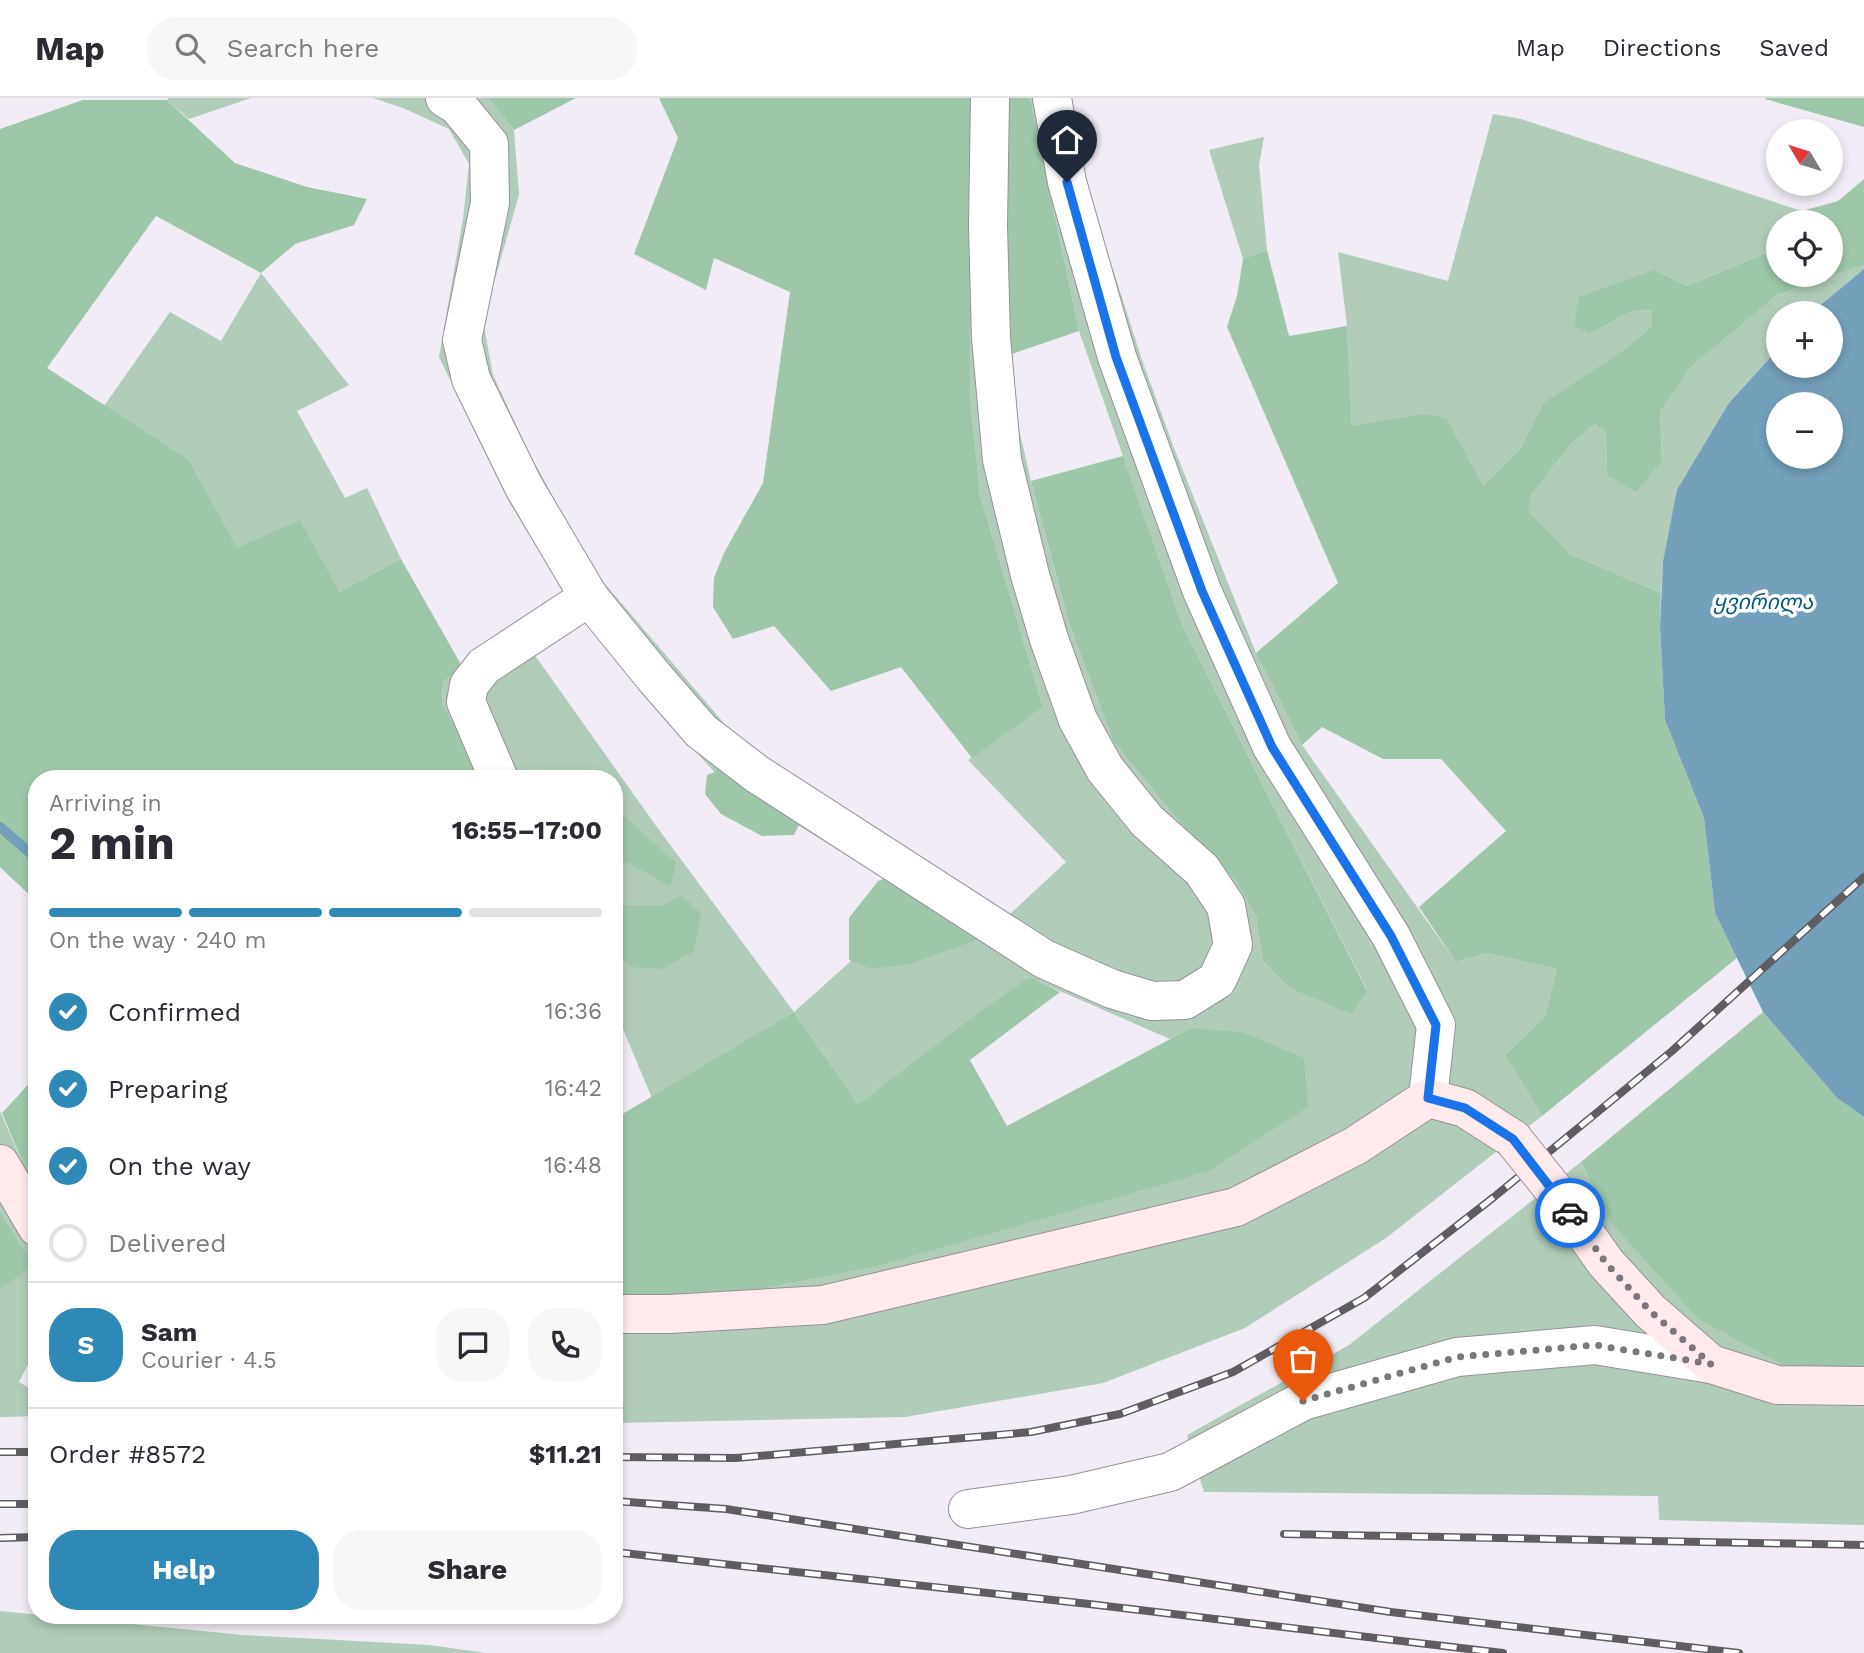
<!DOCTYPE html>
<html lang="en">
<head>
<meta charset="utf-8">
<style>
  :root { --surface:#fff; --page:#f7f7f7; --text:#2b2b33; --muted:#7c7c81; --line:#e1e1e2; --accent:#2f89b6 }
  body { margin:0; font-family:"Work Sans","Noto Sans Georgian",sans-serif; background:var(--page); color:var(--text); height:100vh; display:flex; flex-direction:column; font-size:26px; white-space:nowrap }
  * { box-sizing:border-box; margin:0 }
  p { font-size:23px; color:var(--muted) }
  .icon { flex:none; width:38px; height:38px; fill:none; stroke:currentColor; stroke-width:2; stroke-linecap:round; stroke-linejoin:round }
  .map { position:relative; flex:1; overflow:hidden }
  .side { position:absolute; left:28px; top:672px; width:595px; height:854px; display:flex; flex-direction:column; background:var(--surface); border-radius:28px; box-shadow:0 4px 10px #0003 }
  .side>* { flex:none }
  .needle { width:46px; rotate:308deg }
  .fabs { position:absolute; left:1766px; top:21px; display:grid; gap:14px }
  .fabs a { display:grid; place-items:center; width:77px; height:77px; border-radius:50%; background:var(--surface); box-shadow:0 4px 10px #0003; font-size:35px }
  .pin { position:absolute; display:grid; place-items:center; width:60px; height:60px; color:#fff; margin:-72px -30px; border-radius:50% 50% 50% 0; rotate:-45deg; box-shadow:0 0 7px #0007 }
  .pin .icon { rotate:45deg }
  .courier { position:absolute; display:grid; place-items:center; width:70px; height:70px; margin:-35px; border:5px solid #1a73e8; border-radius:50%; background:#fff; color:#222; box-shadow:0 2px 9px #0007 }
  .headline em { font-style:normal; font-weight:700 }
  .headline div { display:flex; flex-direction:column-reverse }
  .headline { display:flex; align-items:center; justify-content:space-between; height:119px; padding:0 21px }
  h1 { font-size:46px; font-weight:700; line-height:52px }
  .bar { display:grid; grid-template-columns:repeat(4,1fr); gap:10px 7px; align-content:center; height:84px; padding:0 21px }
  .bar i { height:9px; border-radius:5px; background:var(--line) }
  .bar .current { background:var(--accent) }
  .bar p { grid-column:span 4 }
  .line { display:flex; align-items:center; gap:18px; padding:0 21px; border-top:2px solid var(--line) }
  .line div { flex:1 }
  .round { display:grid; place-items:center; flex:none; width:74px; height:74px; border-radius:28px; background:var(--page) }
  ol { padding:0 21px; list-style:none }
  li { display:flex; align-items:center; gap:21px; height:77px }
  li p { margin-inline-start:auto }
  li .icon { padding:7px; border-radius:50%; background:var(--accent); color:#fff; stroke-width:4 }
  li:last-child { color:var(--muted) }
  li i { width:38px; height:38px; border:4px solid var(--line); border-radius:50% }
  .cta { display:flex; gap:14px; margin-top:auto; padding:14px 21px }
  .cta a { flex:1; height:80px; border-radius:28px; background:var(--accent); color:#fff; font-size:28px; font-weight:700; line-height:80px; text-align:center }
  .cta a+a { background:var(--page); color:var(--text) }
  header { display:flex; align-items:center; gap:42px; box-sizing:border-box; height:98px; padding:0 35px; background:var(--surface); border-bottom:2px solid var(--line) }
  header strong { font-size:33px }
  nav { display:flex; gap:38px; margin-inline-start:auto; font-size:24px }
  .search { width:490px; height:63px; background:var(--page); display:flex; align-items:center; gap:18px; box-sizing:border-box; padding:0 24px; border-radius:28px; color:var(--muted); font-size:26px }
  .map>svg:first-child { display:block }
  .green { fill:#b1ccb8; fill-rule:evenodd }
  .forest { fill:#9ec7a9 }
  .water { fill:#73a0ba; fill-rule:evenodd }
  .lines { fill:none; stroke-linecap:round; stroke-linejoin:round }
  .stream { stroke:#73a0ba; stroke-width:10 }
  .street-casing { stroke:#97929a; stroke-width:40 }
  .secondary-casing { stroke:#97929a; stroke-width:40 }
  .street { stroke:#fff; stroke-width:38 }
  .secondary { stroke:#ffebed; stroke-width:38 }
  .rail-casing { stroke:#605d62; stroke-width:8 }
  .rail { stroke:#fff; stroke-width:5; stroke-dasharray:16; stroke-linecap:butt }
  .secondary-bridge-casing { stroke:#97929a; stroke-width:40; stroke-linecap:butt }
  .secondary-bridge { stroke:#ffebed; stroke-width:38 }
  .done { stroke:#7a777d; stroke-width:7; stroke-dasharray:0 12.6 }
  .route { stroke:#1a73e8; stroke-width:9 }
  .labels { text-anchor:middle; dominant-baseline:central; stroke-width:7; stroke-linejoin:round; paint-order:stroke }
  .water-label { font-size:21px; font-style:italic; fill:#005a7d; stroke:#fff }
</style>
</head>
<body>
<header>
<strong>Map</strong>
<div class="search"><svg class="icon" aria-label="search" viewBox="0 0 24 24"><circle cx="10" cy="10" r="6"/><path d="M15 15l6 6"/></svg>Search here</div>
<nav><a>Map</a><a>Directions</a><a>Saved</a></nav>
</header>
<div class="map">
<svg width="1864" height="1555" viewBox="0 0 1864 1555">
  <rect width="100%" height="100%" fill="#f1ecf5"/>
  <g class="green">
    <polygon points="168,0 251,0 189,21 167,2"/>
    <path d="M373,0H488L514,32L519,97L483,223L493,277L529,355L594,473L746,651L876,729L1009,817L1066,764L968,662L1043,609L980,397L970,297L971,0L1003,10L1014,309L1031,383L1069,525L1113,643L1191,738L1235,782L1256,818L1263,863L1288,889L1367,892L1183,529L1079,233L1031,4L1028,0H1070L1081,72L1142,262L1174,350L1256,555L1302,647L1456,864L1487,855L1557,871L1545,919L1505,957L1542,1018L1386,1140L1245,1230L1103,1285L905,1319L614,1325V1198L732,1196L1191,930L1170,941L1030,880L972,919L858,1006L794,914L652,1000L614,910V681H486L442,605L443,584L569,500L509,404L439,259L463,121L469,66L449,31L403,10ZM577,515L639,591L717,677L919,802L794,914L654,725L529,549Z"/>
    <polygon points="1493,16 1521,21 1802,113 1795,124 1778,124 1778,150 1687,188 1655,172 1589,236 1632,213 1652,212 1652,228 1629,248 1544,304 1520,351 1483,388 1420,316 1352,329 1347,228 1338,154 1448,183"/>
    <polygon points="1264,39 1259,67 1267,152 1243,161 1209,52"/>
    <polygon points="1864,167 1864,171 1811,215 1778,215 1778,251 1729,305 1663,464 1661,495 1570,456 1527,413 1531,397 1571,346 1595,326 1606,335 1607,377 1662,362 1660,314 1691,269 1777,197"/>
    <polygon points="261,175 349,287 297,313 345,400 367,390 401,461 339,494 237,451 189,362 104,308 170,214 221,243"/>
    <polygon points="0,1013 37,1099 37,1257 31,1260 19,1284 37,1295 37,1318 0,1319 0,1191 32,1168 0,1113"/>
    <polygon points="1581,1064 1610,1123 1864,1270 1864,1427 1659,1422 1658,1398 1204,1394 1187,1337 1349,1247"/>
    <polygon points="0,1513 243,1537 429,1547 486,1555 0,1555"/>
  </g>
  <g class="forest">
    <polygon points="488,0 576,0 514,32"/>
    <polygon points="659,0 971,0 970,297 980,397 1043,609 972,660 901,569 831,593 774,528 733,541 713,509 714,480 724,455 763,385 790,194 714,160 706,192 634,156 678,40"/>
    <polygon points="1005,0 1028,0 1031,4 1079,233 1009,257"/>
    <polygon points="1864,0 1864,29 1765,1 1766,0"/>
    <polygon points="83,2 167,2 235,65 307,89 367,101 354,127 295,146 261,175 156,118 47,270 189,362 237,450 300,422 339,494 401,461 463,570 443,584 442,605 486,681 37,681 37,804 0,769 0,31"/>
    <polygon points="1864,81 1864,167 1777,197 1691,269 1660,314 1662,362 1636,394 1607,377 1606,335 1595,326 1571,346 1531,397 1528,413 1570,456 1661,495 1660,529 1665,622 1704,720 1715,815 1737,860 1542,1018 1505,957 1545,919 1557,871 1487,855 1456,864 1419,809 1506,733 1441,661 1383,661 1322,629 1302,647 1256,555 1338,485 1227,229 1237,198 1243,161 1267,152 1289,238 1347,228 1352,328 1420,316 1446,320 1483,388 1520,351 1544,304 1629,248 1652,228 1652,212 1632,213 1589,236 1574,227 1579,199 1655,172 1687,188 1778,150 1778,177 1830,177 1830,124 1795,124 1802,113 1838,103"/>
    <polygon points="1123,358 1183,529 1367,893 1351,916 1288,889 1263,863 1256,818 1235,782 1191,738 1113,643 1069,525 1031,383"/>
    <polygon points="726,670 802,720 794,737 762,738 721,716 705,696 707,677"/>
    <polygon points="614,712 620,714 676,765 670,788 629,765 614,763"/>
    <polygon points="901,774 960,810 976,842 910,866 871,871 849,862 849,820 878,783"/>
    <polygon points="682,797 701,816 694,853 661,871 630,869 614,853 616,807 663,808"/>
    <polygon points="1030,879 1060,894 970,962 1007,1028 1191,930 1242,934 1304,960 1308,1009 1209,1073 877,1168 732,1196 614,1198 614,1021 794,914 858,1006 972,919"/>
    <polygon points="1763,914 1837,1000 1864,1019 1864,1270 1783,1267 1697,1220 1610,1123 1581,1064"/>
    <polygon points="37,977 37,1099 2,1015"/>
    <polygon points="0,1113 33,1168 0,1191"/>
  </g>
  <path class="water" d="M1864,171V1019L1837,1000L1763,914L1715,815L1704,720L1665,622L1660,529L1663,464L1677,392L1729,305L1778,251V268H1830V215H1811ZM1778,306H1830V359H1778Z"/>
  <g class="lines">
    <polyline class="stream" points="0,729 37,761"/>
    <g class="street-casing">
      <g id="street">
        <polyline points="445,0 457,7 489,46 490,105 462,242 471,281 524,389 589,499 654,579 701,633 757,676 1044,861 1112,891 1152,903 1185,902 1217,882 1233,847 1226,808 1202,772 1147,723 1105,671 1078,622 1049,541 1030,477 1002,362 991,240 988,128 990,0"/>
        <polyline points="1052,0 1067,84 1117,259 1202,493 1272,649 1391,838 1436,927 1428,1000"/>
        <polyline points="499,681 466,604 469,587 484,568 589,499"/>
        <polyline points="968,1411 1071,1397 1170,1374 1303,1303 1457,1259 1595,1247 1711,1266"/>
      </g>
    </g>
    <g class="secondary-casing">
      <g id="secondary">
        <polyline points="0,1066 37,1129"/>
        <polyline points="1558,1097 1606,1165 1650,1213 1711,1266 1777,1287 1864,1288"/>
        <polyline points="614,1216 670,1216 823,1207 1236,1109 1355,1048 1428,1000 1465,1010 1513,1041"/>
      </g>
    </g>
    <use href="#street" class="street"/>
    <use href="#secondary" class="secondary"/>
    <g class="rail-casing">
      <g id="rail">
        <polyline points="0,1354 37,1354"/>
        <polyline points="614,1359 736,1360 1031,1334 1120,1316 1233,1274 1364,1200 1494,1099 1672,953 1864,779"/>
        <polyline points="614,1403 726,1411 1391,1514 1739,1555"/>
        <polyline points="0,1406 37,1406"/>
        <polyline points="1284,1436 1864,1447"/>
        <polyline points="0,1440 37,1439"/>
        <polyline points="614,1454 1089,1506 1503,1555"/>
      </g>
    </g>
    <use href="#rail" class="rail"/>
    <g class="secondary-bridge-casing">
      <polyline id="secondary-bridge" points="1513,1041 1558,1097"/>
    </g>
    <use href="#secondary-bridge" class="secondary-bridge"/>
  </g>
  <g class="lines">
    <polyline class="done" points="1303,1303 1457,1259 1595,1247 1711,1266 1650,1213 1606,1165 1570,1115"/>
    <polyline class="route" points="1067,84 1116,259 1202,493 1272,649 1391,838 1436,927 1428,1000 1465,1010 1513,1041 1570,1115"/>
  </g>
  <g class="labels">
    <g class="water-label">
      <text x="1763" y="503">ყვირილა</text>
    </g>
  </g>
</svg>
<div class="fabs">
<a><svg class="needle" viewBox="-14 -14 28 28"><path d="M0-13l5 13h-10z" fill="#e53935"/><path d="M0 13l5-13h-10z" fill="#7c7c81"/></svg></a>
<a><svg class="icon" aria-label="locate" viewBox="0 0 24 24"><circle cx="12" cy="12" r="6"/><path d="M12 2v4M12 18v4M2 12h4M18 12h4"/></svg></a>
<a>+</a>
<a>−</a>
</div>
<div class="pin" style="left:1303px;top:1303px;background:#ea580c"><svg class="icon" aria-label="bag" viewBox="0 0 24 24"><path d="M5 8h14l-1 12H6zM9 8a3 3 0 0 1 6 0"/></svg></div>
<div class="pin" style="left:1067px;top:84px;background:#1f2937"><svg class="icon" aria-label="home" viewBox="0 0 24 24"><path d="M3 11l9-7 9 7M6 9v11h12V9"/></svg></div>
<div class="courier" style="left:1570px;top:1115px"><svg class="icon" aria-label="car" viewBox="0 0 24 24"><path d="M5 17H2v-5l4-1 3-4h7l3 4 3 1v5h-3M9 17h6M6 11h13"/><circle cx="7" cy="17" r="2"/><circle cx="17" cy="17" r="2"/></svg></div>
<section class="side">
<div class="headline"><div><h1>2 min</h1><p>Arriving in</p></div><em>16:55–17:00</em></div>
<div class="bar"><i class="current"></i><i class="current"></i><i class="current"></i><i></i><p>On the way · 240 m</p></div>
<ol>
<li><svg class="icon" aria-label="check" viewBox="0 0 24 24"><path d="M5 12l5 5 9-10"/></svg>Confirmed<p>16:36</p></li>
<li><svg class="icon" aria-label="check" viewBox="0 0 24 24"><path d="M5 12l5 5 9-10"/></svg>Preparing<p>16:42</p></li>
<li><svg class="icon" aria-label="check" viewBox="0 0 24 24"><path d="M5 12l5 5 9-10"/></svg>On the way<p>16:48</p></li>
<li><i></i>Delivered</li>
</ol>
<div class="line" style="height:126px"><b class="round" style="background:var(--accent);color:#fff">S</b><div><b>Sam</b><p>Courier · 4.5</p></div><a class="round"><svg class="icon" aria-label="chat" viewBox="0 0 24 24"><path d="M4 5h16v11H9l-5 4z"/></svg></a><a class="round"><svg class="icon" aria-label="phone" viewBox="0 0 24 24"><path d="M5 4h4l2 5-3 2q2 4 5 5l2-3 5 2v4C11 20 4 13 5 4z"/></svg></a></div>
<div class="line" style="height:91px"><div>Order #8572</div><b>$11.21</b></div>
<div class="cta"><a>Help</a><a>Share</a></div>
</section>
</div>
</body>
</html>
